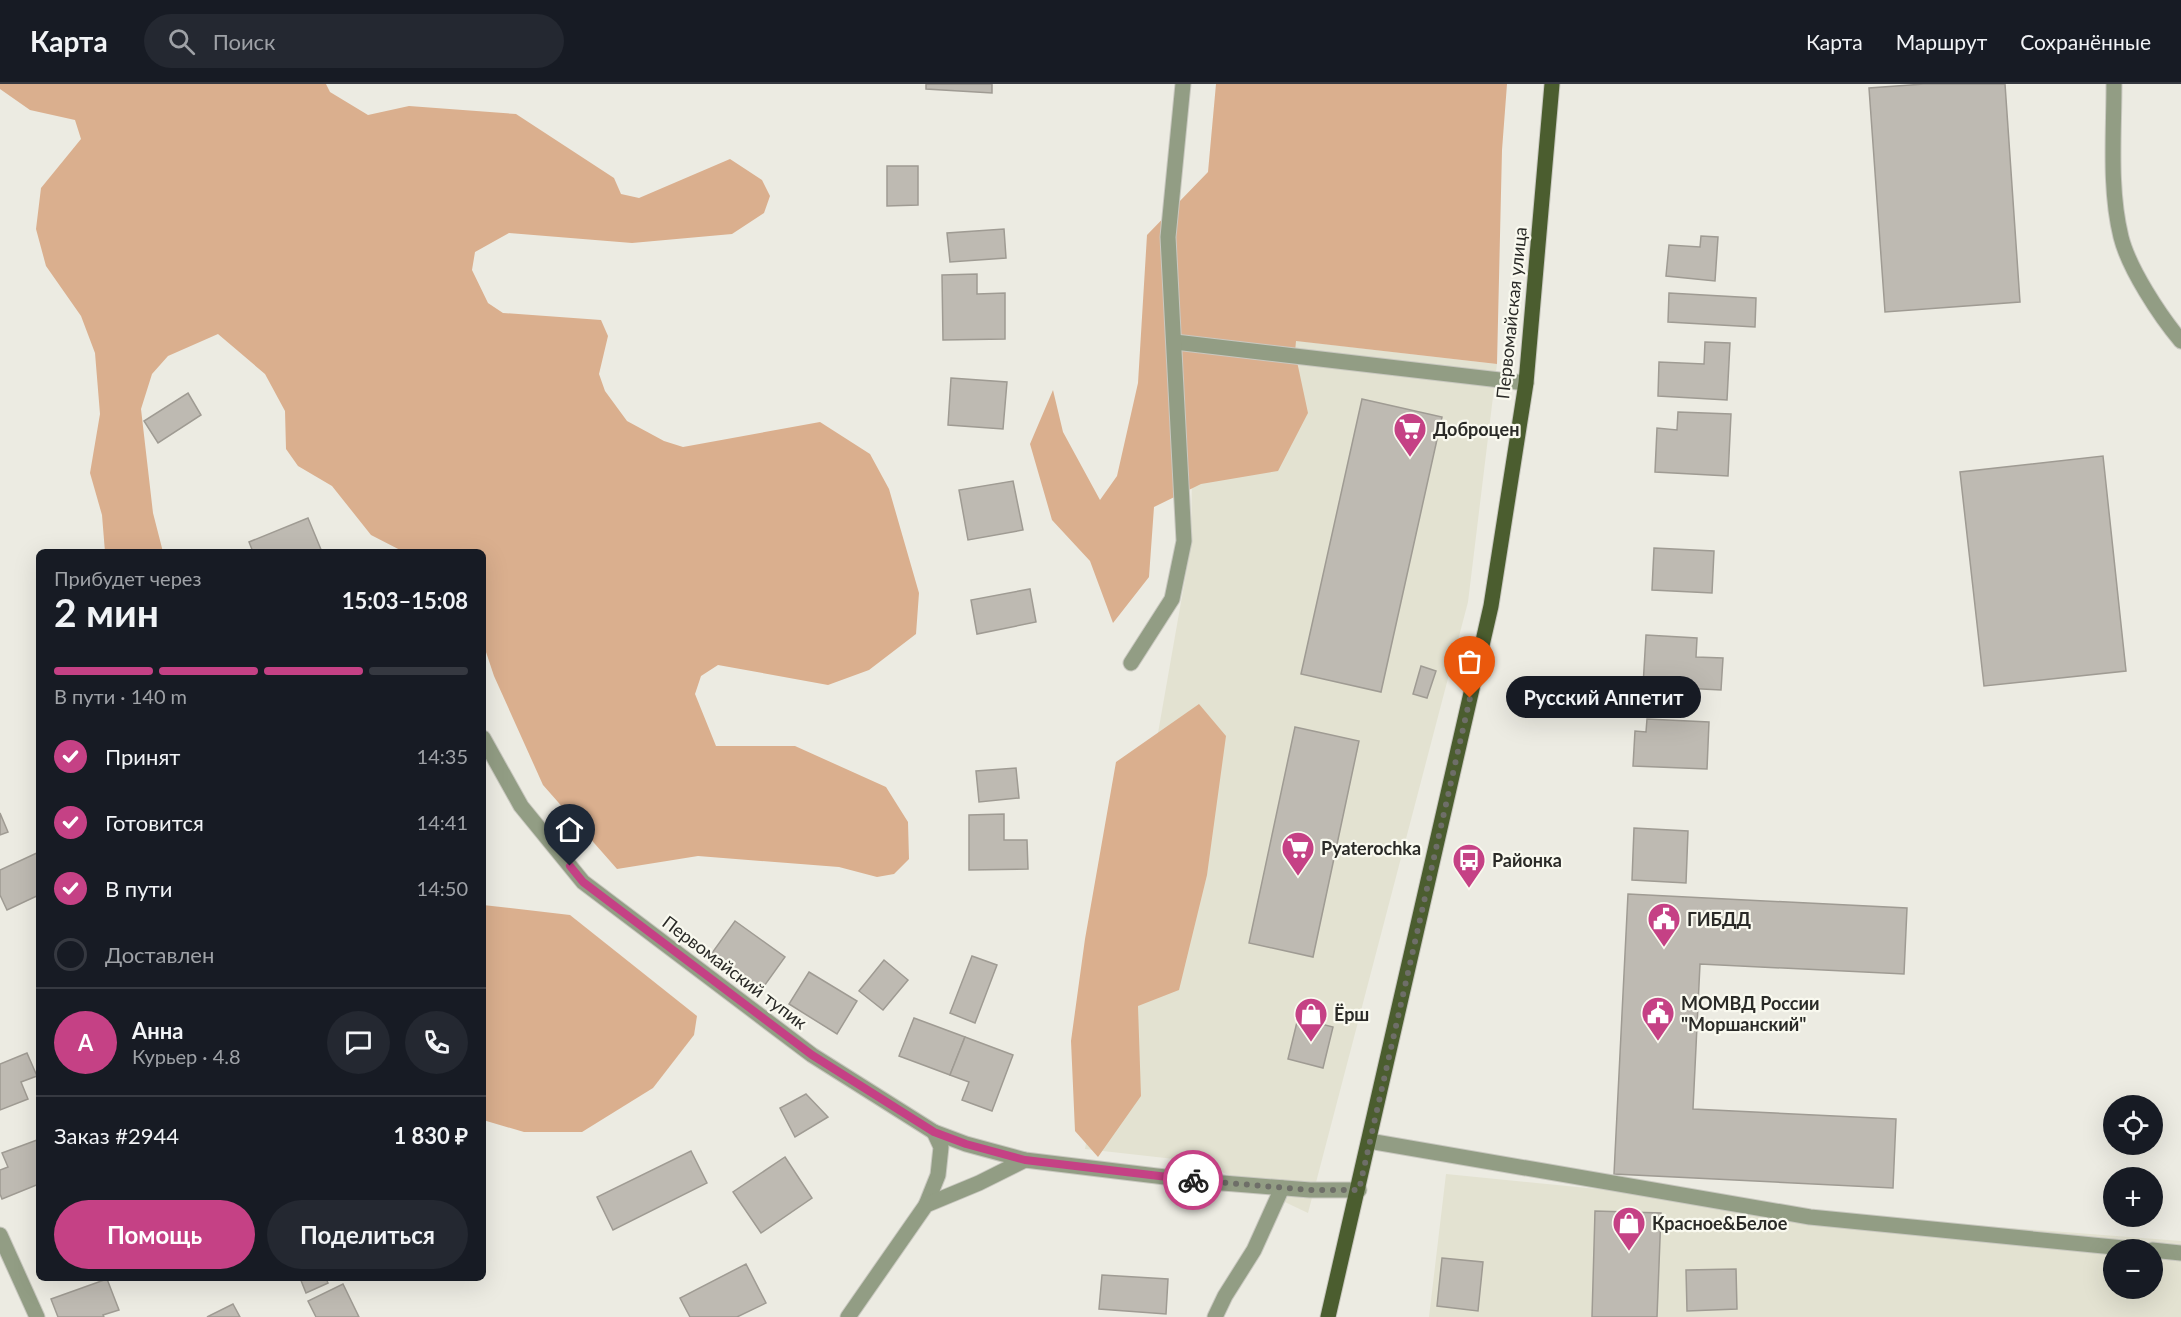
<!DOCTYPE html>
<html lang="ru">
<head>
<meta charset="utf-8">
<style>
  :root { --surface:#171b24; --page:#242831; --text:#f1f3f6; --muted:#9ea1a6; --line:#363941; --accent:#c54185 }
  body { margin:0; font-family:Lato,sans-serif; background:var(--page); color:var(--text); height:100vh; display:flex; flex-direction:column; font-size:22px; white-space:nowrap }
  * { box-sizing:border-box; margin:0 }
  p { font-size:20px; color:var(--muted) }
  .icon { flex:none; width:33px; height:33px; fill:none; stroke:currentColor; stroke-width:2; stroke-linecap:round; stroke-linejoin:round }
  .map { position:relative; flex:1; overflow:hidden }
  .drawer { position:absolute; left:36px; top:465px; width:450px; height:732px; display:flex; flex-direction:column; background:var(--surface); border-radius:9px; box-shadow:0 6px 24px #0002 }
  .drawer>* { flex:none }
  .tools { position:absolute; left:2103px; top:1011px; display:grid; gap:12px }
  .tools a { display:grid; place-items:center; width:60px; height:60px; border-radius:50%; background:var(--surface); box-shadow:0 6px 24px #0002; font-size:30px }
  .pin { position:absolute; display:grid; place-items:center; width:51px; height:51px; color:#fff; margin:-62px -26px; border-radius:50% 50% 50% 0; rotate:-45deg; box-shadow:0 0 6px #0007 }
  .pin .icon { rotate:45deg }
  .courier { position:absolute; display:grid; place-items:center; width:60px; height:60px; margin:-30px; border:4px solid #c54185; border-radius:50%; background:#fff; color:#222; box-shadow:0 2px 8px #0007 }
  .bubble { position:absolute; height:42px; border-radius:21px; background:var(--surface); box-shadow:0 6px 24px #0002; font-size:20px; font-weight:700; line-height:42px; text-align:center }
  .summary em { font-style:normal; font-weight:700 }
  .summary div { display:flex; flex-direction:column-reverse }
  .summary { display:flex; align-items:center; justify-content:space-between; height:102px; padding:0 18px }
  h1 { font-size:39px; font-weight:700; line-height:45px }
  .bar { display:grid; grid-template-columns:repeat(4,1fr); gap:9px 6px; align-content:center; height:72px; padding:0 18px }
  .bar i { height:8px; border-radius:4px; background:var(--line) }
  .bar .active { background:var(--accent) }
  .bar p { grid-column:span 4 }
  .line { display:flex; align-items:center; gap:15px; padding:0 18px; border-top:2px solid var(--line) }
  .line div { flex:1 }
  .round { display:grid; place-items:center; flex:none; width:63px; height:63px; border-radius:32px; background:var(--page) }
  ol { padding:0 18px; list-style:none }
  li { display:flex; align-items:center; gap:18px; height:66px }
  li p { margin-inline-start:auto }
  li .icon { padding:6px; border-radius:50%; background:var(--accent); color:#fff; stroke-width:4 }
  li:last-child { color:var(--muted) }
  li i { width:33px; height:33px; border:3px solid var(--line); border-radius:50% }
  .button { display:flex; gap:12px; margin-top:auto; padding:12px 18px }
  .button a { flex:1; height:69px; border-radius:36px; background:var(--accent); color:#fff; font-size:24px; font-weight:700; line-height:69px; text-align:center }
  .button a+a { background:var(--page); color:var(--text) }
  header { display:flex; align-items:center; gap:36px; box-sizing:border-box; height:84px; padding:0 30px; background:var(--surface); border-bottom:2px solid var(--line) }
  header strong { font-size:28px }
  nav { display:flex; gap:33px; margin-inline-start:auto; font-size:21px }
  .search { width:420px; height:54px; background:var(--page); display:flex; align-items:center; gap:15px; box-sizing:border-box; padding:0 21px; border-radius:33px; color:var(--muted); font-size:22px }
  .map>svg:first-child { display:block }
  .built { fill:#e3e2d1; fill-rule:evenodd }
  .green { fill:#daaf8e }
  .building { fill:#bebab2; stroke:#9f9b93; stroke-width:1.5 }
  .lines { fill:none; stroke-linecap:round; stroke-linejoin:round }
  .minor-casing { stroke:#c9c8c0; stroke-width:17 }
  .major-casing { stroke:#c9c8c0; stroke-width:17 }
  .minor { stroke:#929d84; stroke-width:15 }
  .major { stroke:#4b5d2f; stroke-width:15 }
  .done { stroke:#6e6e68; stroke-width:6; stroke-dasharray:0 10.8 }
  .route { stroke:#c54185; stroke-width:8 }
  .labels { text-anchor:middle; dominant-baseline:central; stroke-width:4.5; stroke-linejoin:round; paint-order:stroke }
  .street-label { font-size:18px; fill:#2a2a27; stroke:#f9f9ef }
  .poi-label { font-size:18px; font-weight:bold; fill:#2a2a27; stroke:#f9f9ef; text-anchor:start }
</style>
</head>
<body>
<header>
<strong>Карта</strong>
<div class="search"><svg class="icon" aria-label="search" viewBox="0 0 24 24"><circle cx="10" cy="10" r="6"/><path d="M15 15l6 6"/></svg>Поиск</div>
<nav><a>Карта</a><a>Маршрут</a><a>Сохранённые</a></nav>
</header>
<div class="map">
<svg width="2181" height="1233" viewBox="0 0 2181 1233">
  <rect width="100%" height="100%" fill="#ecebe2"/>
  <g class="built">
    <polygon points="1194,245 1497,280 1468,518 1308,1129 1201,1078 1085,1065 1191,461"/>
    <path d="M1446,1090L1921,1137L2181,1157V1233H1429ZM2114,1166H2152V1204H2114Z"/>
  </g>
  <g class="green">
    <polygon points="0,0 326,0 330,8 368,31 409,22 516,30 614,94 621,110 639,114 730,75 762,96 770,112 764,129 732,150 632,159 509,149 475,168 472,186 488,219 503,229 601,236 608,252 599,290 605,307 627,337 664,357 683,363 820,338 870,370 889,405 919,509 916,550 869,586 828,601 718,581 701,592 695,610 716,662 795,662 886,703 908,738 909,775 894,790 877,793 839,783 698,772 617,785 543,701 494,592 483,559 483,468 404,468 371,451 332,402 298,382 286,365 285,327 265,290 218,250 168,272 152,290 141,325 153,429 163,468 105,468 102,431 90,389 100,330 95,269 81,232 46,182 36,145 41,104 81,55 75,36 30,26 0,5"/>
    <polygon points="1216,0 1507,0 1502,66 1497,280 1296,257 1295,268 1308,329 1278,387 1201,400 1154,423 1149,493 1113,539 1090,477 1052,436 1030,360 1053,306 1063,348 1100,416 1117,392 1138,299 1147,151 1208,88"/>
    <polygon points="1199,620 1226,652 1207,791 1179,906 1138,922 1141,1012 1098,1073 1075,1047 1071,957 1085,855 1116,678"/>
    <polygon points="483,821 570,831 697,932 694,951 653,1004 582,1048 524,1048 483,1036"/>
  </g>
  <g class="building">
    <polygon points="926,0 992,0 992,9 926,5"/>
    <polygon points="1924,0 2005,0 2020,218 1885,228 1869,4"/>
    <polygon points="887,82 918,82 918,121 887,122"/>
    <polygon points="1004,145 1006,174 950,178 947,149"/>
    <polygon points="1701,152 1718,153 1715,197 1666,192 1669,161 1700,163"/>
    <polygon points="977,190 977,210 1005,209 1005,255 943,256 942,191"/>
    <polygon points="1669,209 1756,214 1755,243 1668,238"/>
    <polygon points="1705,258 1730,259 1727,316 1658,312 1659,278 1704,280"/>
    <polygon points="951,294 1007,298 1003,345 948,341"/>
    <polygon points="188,309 201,331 158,359 144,337"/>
    <polygon points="1362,315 1442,333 1381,608 1301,590"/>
    <polygon points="1678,328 1731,330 1728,392 1655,388 1657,344 1677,346"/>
    <polygon points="2103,372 2126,587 1984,602 1960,388"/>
    <polygon points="1013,397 1023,446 968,456 959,406"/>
    <polygon points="308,434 322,468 253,468 249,458"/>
    <polygon points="1654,464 1714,467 1712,509 1652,506"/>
    <polygon points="1030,505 1036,538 977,550 971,516"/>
    <polygon points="1646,551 1697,554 1696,573 1723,574 1721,606 1643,602"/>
    <polygon points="1421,582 1436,587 1427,614 1413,610"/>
    <polygon points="1647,635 1709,638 1707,685 1633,682 1635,647 1646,648"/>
    <polygon points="1295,643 1359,657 1313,873 1249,859"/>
    <polygon points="1016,684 1019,714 979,718 976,687"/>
    <polygon points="0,729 8,748 0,751"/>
    <polygon points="1004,730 1004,756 1027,756 1028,785 969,786 969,731"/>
    <polygon points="1634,744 1688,747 1686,799 1632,796"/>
    <polygon points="39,768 39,811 7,826 0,811 0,786"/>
    <polygon points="1628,810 1907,824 1904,890 1700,880 1693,1025 1896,1035 1893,1104 1614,1090"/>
    <polygon points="735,837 785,873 762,905 712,869"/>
    <polygon points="972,872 997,881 975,939 950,929"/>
    <polygon points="884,876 908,896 883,926 859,907"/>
    <polygon points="809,888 857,917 837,950 789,920"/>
    <polygon points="914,934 965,953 950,991 899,972"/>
    <polygon points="1298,934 1333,943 1323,984 1288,975"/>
    <polygon points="965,953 1013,971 992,1027 962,1016 969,998 950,991"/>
    <polygon points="27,969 37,992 21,998 28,1015 0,1026 0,980"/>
    <polygon points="806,1010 828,1033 795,1053 780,1024"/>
    <polygon points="37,1056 39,1062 39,1100 2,1115 0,1110 0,1086 8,1083 2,1069"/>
    <polygon points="691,1067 707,1099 613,1146 597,1113"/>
    <polygon points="785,1073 812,1114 761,1149 733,1108"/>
    <polygon points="1595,1127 1661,1129 1657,1233 1592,1233"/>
    <polygon points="1442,1174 1483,1178 1478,1227 1437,1222"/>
    <polygon points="746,1180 766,1219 737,1233 690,1233 680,1214"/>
    <polygon points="1736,1185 1737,1225 1687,1227 1686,1186"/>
    <polygon points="1102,1191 1168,1195 1166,1230 1099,1225"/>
    <polygon points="300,1194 326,1194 328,1199 306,1209"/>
    <polygon points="107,1195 119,1226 103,1231 104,1233 58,1233 51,1215"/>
    <polygon points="343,1200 359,1233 316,1233 308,1217"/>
    <polygon points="233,1220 240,1233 207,1233"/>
  </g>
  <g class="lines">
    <g class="minor-casing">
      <g id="minor">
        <path d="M2114,0C2114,50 2109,104 2121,153C2129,185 2160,232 2181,257"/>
        <polyline points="1175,258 1526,299"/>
        <polyline points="1131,579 1172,515 1184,457 1168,153 1183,0"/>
        <polyline points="483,654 521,722 583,798 812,971 934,1048 966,1060 1025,1076 1198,1097 1310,1106 1359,1106"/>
        <polyline points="1369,1057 1810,1133 2144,1166"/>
        <polyline points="926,1121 938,1091 941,1063 934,1048"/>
        <polyline points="0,1151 37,1233"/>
        <polyline points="2152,1166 2181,1169"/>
        <polyline points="848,1233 926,1121 979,1099 1025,1076"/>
        <polyline points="1215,1233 1225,1212 1254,1166 1282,1104"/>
      </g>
    </g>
    <g class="major-casing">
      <polyline id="major" points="1328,1233 1491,522 1526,299 1552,0"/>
    </g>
    <use href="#minor" class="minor"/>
    <use href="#major" class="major"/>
  </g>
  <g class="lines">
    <polyline class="done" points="1193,1096 1310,1106 1359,1106 1470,614"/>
    <polyline class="route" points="570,782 583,798 812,971 934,1048 966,1060 1025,1076 1193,1096"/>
  </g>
  <defs>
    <g id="supermarket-pin" transform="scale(1.725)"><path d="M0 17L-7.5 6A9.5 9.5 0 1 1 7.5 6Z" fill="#c54185" stroke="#f9f9ef"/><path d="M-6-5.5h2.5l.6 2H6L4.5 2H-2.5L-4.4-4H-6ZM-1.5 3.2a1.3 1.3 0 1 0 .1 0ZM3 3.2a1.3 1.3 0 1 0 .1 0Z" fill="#fff"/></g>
    <g id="bus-pin" transform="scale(1.725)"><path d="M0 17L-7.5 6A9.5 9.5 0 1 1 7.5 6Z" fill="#c54185" stroke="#f9f9ef"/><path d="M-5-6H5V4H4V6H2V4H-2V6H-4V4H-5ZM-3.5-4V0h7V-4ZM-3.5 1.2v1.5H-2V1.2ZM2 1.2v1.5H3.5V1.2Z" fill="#fff"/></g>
    <g id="civic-pin" transform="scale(1.725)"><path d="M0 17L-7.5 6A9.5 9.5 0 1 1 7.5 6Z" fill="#c54185" stroke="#f9f9ef"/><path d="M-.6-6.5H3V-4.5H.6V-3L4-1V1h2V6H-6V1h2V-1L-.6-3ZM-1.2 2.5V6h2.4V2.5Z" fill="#fff"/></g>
    <g id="shop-pin" transform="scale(1.725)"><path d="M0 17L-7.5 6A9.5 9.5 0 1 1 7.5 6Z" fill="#c54185" stroke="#f9f9ef"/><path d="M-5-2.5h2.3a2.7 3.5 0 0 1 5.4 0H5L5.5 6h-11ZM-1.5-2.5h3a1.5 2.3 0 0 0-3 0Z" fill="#fff"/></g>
  </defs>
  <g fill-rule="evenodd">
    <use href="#supermarket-pin" x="1410" y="345"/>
    <use href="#supermarket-pin" x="1298" y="764"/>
    <use href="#bus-pin" x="1469" y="776"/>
    <use href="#civic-pin" x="1664" y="835"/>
    <use href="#civic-pin" x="1658" y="929"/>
    <use href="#shop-pin" x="1311" y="930"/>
    <use href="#shop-pin" x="1629" y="1139"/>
  </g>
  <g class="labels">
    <g class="street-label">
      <text transform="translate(1511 229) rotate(-84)">Первомайская улица</text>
      <text transform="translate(735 888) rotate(37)">Первомайский тупик</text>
    </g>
    <g class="poi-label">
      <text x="1433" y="345">Доброцен</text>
      <text x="1321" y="764">Pyaterochka</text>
      <text x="1492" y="776">Районка</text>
      <text x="1687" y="835">ГИБДД</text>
      <text x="1681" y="919">МОМВД России<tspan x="1681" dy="21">"Моршанский"</tspan></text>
      <text x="1334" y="930">Ёрш</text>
      <text x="1652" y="1139">Красное&amp;Белое</text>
    </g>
  </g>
</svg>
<div class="tools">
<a><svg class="icon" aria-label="locate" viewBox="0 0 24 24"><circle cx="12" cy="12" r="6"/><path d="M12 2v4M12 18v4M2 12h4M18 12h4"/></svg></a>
<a>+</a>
<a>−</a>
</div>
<div class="pin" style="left:1470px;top:614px;background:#ea580c"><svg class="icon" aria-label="bag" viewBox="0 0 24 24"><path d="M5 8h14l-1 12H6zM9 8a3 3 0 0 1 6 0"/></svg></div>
<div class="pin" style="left:570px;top:782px;background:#1f2937"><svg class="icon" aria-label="home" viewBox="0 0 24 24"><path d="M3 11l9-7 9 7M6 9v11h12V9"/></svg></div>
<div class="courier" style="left:1193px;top:1096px"><svg class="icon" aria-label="bike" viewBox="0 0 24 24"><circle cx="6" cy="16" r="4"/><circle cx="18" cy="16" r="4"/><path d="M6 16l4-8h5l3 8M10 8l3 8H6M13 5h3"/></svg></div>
<div class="bubble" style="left:1506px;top:592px;width:195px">Русский Аппетит</div>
<section class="drawer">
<div class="summary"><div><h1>2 мин</h1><p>Прибудет через</p></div><em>15:03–15:08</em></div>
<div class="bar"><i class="active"></i><i class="active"></i><i class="active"></i><i></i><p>В пути · 140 m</p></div>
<ol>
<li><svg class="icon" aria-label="check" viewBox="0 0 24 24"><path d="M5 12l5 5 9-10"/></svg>Принят<p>14:35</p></li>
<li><svg class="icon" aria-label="check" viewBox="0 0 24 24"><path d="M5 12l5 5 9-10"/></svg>Готовится<p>14:41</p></li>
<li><svg class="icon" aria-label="check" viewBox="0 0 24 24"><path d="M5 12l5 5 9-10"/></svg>В пути<p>14:50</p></li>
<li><i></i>Доставлен</li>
</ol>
<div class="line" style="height:108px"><b class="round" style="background:var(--accent);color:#fff">А</b><div><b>Анна</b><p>Курьер · 4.8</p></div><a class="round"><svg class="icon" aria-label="chat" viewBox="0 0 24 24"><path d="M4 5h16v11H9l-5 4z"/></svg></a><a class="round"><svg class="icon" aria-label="phone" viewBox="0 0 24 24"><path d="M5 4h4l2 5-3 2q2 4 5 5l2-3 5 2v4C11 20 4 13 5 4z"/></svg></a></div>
<div class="line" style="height:78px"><div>Заказ #2944</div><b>1 830 ₽</b></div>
<div class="button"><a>Помощь</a><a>Поделиться</a></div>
</section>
</div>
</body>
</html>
